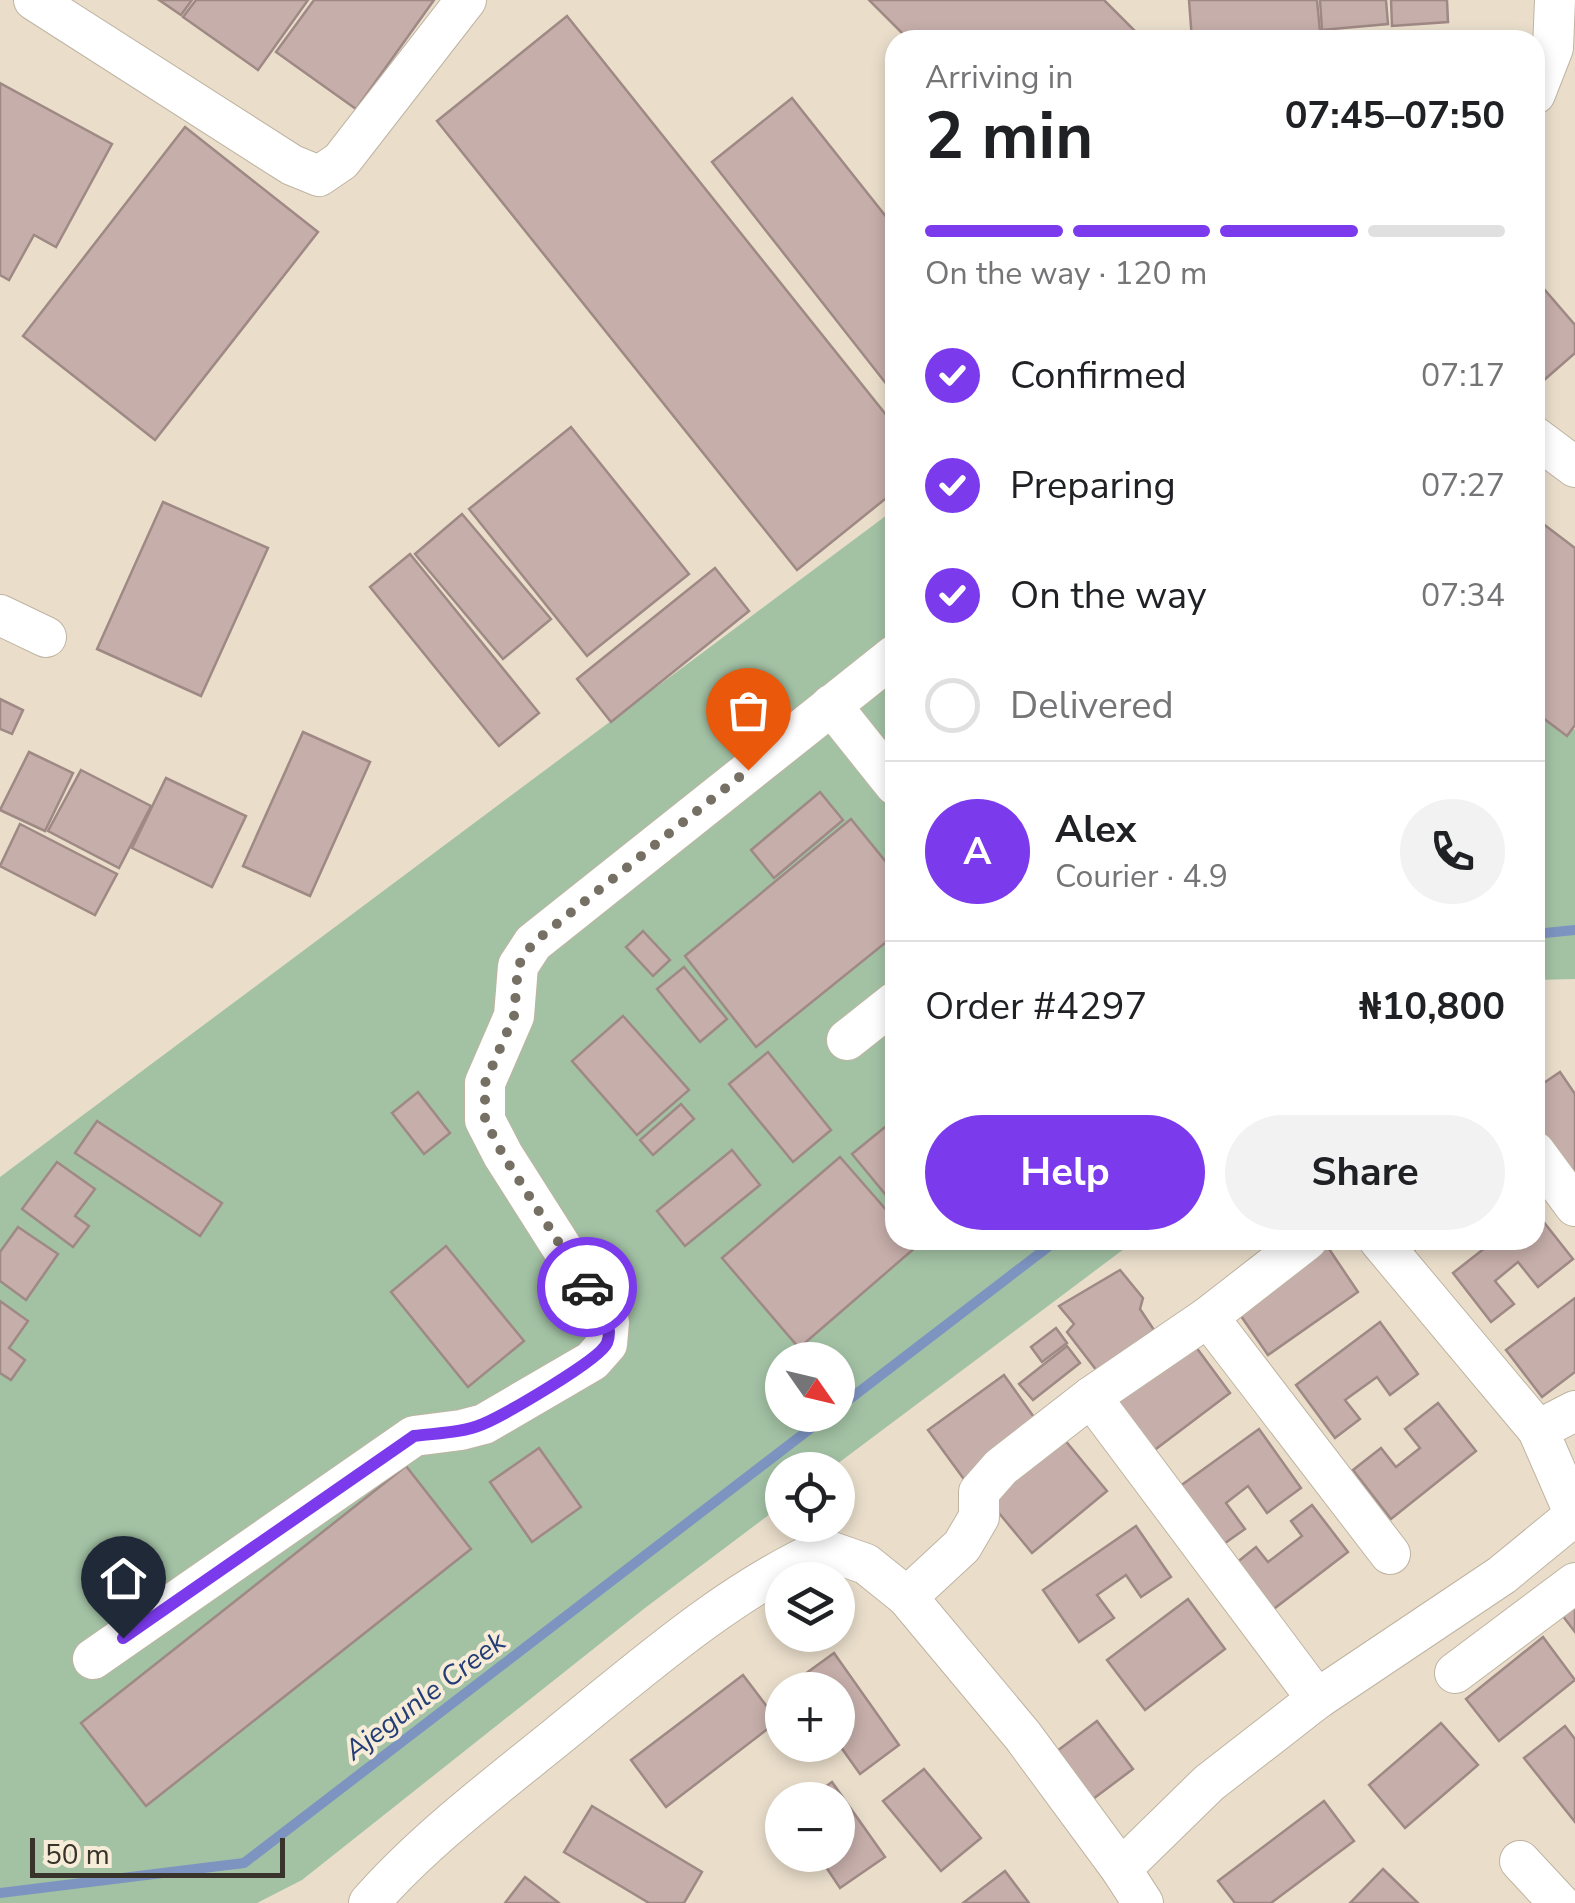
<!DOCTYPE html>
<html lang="en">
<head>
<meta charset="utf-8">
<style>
  :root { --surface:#fff; --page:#f2f2f2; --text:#202124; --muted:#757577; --line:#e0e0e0; --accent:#7c3aed }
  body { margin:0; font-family:"Nunito Sans",sans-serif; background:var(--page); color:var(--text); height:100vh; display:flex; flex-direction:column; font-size:38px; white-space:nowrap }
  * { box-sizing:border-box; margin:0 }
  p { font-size:32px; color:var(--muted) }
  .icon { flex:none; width:55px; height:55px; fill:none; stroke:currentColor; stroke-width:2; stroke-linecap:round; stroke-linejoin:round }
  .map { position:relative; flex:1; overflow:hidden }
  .panel { position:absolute; left:885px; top:30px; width:660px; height:1220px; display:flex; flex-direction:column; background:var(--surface); border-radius:30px; box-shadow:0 5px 15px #0003 }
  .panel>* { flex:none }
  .needle { width:65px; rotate:124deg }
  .fabs { position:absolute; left:765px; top:1342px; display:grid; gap:20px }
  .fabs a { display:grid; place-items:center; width:90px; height:90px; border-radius:50%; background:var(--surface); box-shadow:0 5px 15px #0003; font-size:50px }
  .scale { position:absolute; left:30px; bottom:25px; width:255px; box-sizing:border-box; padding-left:10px; border:5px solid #38342c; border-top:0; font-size:28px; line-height:35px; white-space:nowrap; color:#38342c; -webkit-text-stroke:8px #f7ecd8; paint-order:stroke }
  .pin { position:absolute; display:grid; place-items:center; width:85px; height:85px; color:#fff; margin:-102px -42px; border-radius:50% 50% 50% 0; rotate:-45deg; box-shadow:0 0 10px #0007 }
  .pin .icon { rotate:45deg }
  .courier { position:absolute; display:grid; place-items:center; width:100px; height:100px; margin:-50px; border:8px solid #7c3aed; border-radius:50%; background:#fff; color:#222; box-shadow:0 2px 12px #0007 }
  .head em { font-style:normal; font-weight:700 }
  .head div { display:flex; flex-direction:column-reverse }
  .head { display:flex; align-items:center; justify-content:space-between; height:170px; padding:0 40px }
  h1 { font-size:65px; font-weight:700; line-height:75px }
  .bar { display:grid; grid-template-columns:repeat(4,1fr); gap:15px 10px; align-content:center; height:120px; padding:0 40px }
  .bar i { height:12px; border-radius:8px; background:var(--line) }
  .bar .current { background:var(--accent) }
  .bar p { grid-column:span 4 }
  .line { display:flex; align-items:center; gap:25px; padding:0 40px; border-top:2px solid var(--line) }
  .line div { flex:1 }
  .round { display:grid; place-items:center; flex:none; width:105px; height:105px; border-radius:52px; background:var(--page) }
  ol { padding:0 40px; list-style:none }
  li { display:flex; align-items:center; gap:30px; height:110px }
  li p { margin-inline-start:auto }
  li .icon { padding:10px; border-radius:50%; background:var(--accent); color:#fff; stroke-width:4 }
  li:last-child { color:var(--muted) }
  li i { width:55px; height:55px; border:5px solid var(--line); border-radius:50% }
  .primary-button { display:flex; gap:20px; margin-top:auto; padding:20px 40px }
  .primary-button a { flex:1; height:115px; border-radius:60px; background:var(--accent); color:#fff; font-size:40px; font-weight:700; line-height:115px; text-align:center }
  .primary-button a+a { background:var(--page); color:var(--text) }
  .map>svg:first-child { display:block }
  .green { fill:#a3c2a4; fill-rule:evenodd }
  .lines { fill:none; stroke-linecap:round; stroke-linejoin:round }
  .stream { stroke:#7d94c1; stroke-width:10 }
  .building { fill:#c6aeaa; stroke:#9f8985; stroke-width:2.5 }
  .minor-casing { stroke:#bfb4a2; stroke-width:42 }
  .minor { stroke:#fff; stroke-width:40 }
  .done { stroke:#767064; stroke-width:10; stroke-dasharray:0 18 }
  .route { stroke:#7c3aed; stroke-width:12 }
  .labels { text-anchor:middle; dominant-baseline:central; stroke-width:8; stroke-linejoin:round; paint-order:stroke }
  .water-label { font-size:28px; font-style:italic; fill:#243d76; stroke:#f7ecd8 }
</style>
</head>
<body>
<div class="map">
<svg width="1575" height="1903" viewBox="0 0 1575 1903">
  <rect width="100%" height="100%" fill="#eadecb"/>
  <g class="green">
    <path d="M895,509V1240H1136L829,1470H782V1505L645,1608L302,1880L257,1903H0V1177ZM782,1360H838V1415H782Z"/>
    <polygon points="1535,696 1575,730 1575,979 1535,980"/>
  </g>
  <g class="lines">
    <g class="stream">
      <polyline points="1535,934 1575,930"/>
      <polyline points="838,1408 1057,1240"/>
      <polyline points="0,1893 244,1863 828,1415"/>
    </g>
  </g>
  <g class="building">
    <polygon points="159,0 192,0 181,15"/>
    <polygon points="196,0 308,0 258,70 183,17"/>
    <polygon points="314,0 434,0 356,109 276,52"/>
    <polygon points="869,0 1104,0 1144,40 909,40"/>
    <polygon points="1189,0 1317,0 1320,32 1236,40 1192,40"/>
    <polygon points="1320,0 1386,0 1388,24 1322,30"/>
    <polygon points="1391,0 1447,0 1448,22 1392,26"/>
    <polygon points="567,16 895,426 895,491 797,570 437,121"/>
    <polygon points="0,83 112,144 56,247 34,235 9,280 0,275"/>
    <polygon points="792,98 895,228 895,395 712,162"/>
    <polygon points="185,127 318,232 155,440 23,336"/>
    <polygon points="1538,282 1575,325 1575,353 1535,388 1535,284"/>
    <polygon points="571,427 689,574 587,656 469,509"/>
    <polygon points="163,502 268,548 201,696 97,649"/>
    <polygon points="462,514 551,619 503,659 415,554"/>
    <polygon points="1542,523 1575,548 1575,725 1567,736 1535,712 1535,533"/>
    <polygon points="410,554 539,713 499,746 370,587"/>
    <polygon points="715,568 749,611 611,722 577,679"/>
    <polygon points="0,699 23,710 12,734 0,729"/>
    <polygon points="303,732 370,762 310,896 243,866"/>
    <polygon points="29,752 73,773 45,831 0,810"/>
    <polygon points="81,770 151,806 119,868 48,831"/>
    <polygon points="166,778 246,816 212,887 132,848"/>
    <polygon points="820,792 843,820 774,878 751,850"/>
    <polygon points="851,819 895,873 895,935 756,1047 685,956"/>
    <polygon points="20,824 117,874 95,915 0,866"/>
    <polygon points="643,931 670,960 653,976 626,947"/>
    <polygon points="684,967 727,1019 700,1042 657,989"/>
    <polygon points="623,1016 689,1090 637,1135 572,1061"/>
    <polygon points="768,1052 831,1130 793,1162 729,1084"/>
    <polygon points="1560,1072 1575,1094 1575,1186 1535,1128 1535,1089"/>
    <polygon points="418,1092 450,1133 424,1154 392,1113"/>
    <polygon points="681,1104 694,1119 653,1155 640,1140"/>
    <polygon points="895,1119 895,1206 852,1154"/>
    <polygon points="97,1121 222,1203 200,1236 75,1153"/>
    <polygon points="732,1150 760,1185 685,1246 657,1211"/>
    <polygon points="840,1157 895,1220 895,1240 912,1240 917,1246 799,1348 722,1258"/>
    <polygon points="57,1162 95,1189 75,1216 89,1226 73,1247 22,1209"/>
    <polygon points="1535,1211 1573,1259 1538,1287 1518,1262 1495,1281 1514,1304 1491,1322 1453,1273 1495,1240 1535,1240"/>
    <polygon points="18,1227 58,1254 26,1300 0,1281 0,1252"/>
    <polygon points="1390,1240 1428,1240 1403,1258"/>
    <polygon points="1325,1243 1358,1292 1268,1355 1234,1306"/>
    <polygon points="446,1246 524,1341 468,1387 391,1292"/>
    <polygon points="1120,1270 1143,1298 1140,1309 1154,1330 1097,1371 1067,1332 1074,1324 1059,1306"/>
    <polygon points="1575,1298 1575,1372 1542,1397 1506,1350"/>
    <polygon points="0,1301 28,1321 9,1348 25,1360 11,1380 0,1373"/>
    <polygon points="1380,1322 1418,1374 1390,1395 1377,1377 1345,1400 1360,1419 1335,1438 1296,1385"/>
    <polygon points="1056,1328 1067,1343 1042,1362 1031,1347"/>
    <polygon points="1193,1343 1230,1393 1144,1458 1106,1408"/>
    <polygon points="1067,1346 1080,1363 1033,1400 1019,1384"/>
    <polygon points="1004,1375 1041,1427 966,1482 928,1430"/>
    <polygon points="1438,1403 1476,1451 1391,1519 1353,1470 1381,1448 1396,1467 1420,1448 1405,1429"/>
    <polygon points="1259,1429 1301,1488 1267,1513 1248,1486 1226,1503 1245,1529 1218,1548 1176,1489"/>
    <polygon points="1064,1439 1107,1491 1032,1553 989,1501"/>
    <polygon points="539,1448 581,1507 532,1542 490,1482"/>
    <polygon points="406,1466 471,1549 146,1806 81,1723"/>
    <polygon points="1312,1505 1348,1552 1266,1615 1230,1568 1256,1547 1268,1562 1302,1536 1291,1521"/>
    <polygon points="1136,1526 1171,1577 1141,1597 1126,1575 1097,1595 1114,1618 1079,1642 1043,1590"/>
    <polygon points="1188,1599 1225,1649 1145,1710 1107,1660"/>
    <polygon points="1575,1605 1575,1632 1562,1615"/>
    <polygon points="1543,1637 1575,1680 1499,1741 1466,1699"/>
    <polygon points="834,1653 899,1745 860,1774 838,1743 838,1690 800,1690 794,1682"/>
    <polygon points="743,1675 778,1721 666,1807 631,1760"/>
    <polygon points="1097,1721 1133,1769 1093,1799 1057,1751"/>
    <polygon points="1441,1723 1478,1765 1405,1828 1369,1785"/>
    <polygon points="1565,1726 1575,1739 1575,1822 1524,1758"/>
    <polygon points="924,1769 981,1838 941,1871 883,1801"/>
    <polygon points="832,1782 885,1857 840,1888 818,1855 838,1855 838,1800 807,1800"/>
    <polygon points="1324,1801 1354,1841 1271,1903 1235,1903 1218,1881"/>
    <polygon points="592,1806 702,1872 684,1903 649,1903 564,1852"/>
    <polygon points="1383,1869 1418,1903 1350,1903"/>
    <polygon points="1005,1871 1029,1903 963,1903"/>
    <polygon points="525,1877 559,1903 505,1903"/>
  </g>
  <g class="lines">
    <g class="minor-casing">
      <g id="minor">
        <polyline points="34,0 292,165 319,176 341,161 466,0"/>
        <polyline points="1535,94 1553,48 1555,0"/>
        <polyline points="1535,437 1575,467"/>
        <polyline points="0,615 46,637"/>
        <polyline points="831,705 895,785"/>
        <polyline points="847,1040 895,1002"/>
        <polyline points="1535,1152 1575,1206"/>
        <polyline points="1208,1317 1390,1554"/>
        <polyline points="1091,1397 1317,1699"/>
        <polyline points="1538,1430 1575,1411"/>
        <polyline points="907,1597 962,1546 979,1517 979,1492 1001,1467 1091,1397 1208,1317 1307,1240"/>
        <polyline points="93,1659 414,1436 461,1430 484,1424 592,1361 607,1344 609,1322 503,1155 485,1120 485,1083 514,1016 518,966 533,943 895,655"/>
        <polyline points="1455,1673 1575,1583"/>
        <polyline points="1520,1861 1559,1903"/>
        <path d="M369,1903C423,1841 495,1787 559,1735C642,1668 726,1593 823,1549L866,1564L907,1597L1023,1736L1121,1869"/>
        <polyline points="1143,1903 1121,1869 1209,1783 1317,1699 1502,1575 1575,1515 1538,1430 1379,1240"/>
      </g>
    </g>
    <use href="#minor" class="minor"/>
  </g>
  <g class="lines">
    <polyline class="done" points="587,1287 503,1155 485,1120 485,1083 514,1016 518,966 533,943 748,770"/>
    <path class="route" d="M123,1638L414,1436C437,1433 462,1433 483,1424C504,1415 600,1360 607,1343C615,1322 597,1304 587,1287"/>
  </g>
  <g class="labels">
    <g class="water-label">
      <text transform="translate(425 1696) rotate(-37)">Ajegunle Creek</text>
    </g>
  </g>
</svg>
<div class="fabs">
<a><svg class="needle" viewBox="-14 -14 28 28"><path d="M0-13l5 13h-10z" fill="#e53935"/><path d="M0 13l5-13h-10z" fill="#757577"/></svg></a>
<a><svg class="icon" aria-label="locate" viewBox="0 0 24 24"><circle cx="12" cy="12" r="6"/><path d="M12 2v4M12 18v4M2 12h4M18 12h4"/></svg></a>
<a><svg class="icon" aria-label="layers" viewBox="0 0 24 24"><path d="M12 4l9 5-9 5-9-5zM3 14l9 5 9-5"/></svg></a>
<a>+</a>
<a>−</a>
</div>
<div class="scale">50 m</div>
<div class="pin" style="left:748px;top:770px;background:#ea580c"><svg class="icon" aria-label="bag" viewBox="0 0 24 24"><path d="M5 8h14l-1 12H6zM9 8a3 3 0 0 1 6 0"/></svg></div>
<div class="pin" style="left:123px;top:1638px;background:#1f2937"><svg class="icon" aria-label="home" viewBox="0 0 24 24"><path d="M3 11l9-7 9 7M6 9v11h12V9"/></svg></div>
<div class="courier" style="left:587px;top:1287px"><svg class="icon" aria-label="car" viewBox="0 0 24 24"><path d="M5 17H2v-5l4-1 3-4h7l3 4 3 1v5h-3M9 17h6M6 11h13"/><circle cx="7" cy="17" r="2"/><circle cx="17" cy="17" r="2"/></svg></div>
<section class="panel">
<div class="head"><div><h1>2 min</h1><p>Arriving in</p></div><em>07:45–07:50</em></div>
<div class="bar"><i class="current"></i><i class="current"></i><i class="current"></i><i></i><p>On the way · 120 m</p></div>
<ol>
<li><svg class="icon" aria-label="check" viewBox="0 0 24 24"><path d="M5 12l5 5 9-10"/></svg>Confirmed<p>07:17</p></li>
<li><svg class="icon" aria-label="check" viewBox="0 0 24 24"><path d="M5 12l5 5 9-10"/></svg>Preparing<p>07:27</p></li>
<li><svg class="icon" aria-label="check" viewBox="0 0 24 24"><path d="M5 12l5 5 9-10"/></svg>On the way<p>07:34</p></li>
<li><i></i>Delivered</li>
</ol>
<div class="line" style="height:180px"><b class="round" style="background:var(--accent);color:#fff">A</b><div><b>Alex</b><p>Courier · 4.9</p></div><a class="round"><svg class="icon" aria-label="phone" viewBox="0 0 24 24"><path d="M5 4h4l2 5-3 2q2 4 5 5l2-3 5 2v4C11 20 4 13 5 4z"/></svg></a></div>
<div class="line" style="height:130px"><div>Order #4297</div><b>₦10,800</b></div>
<div class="primary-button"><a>Help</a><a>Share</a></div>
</section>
</div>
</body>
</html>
